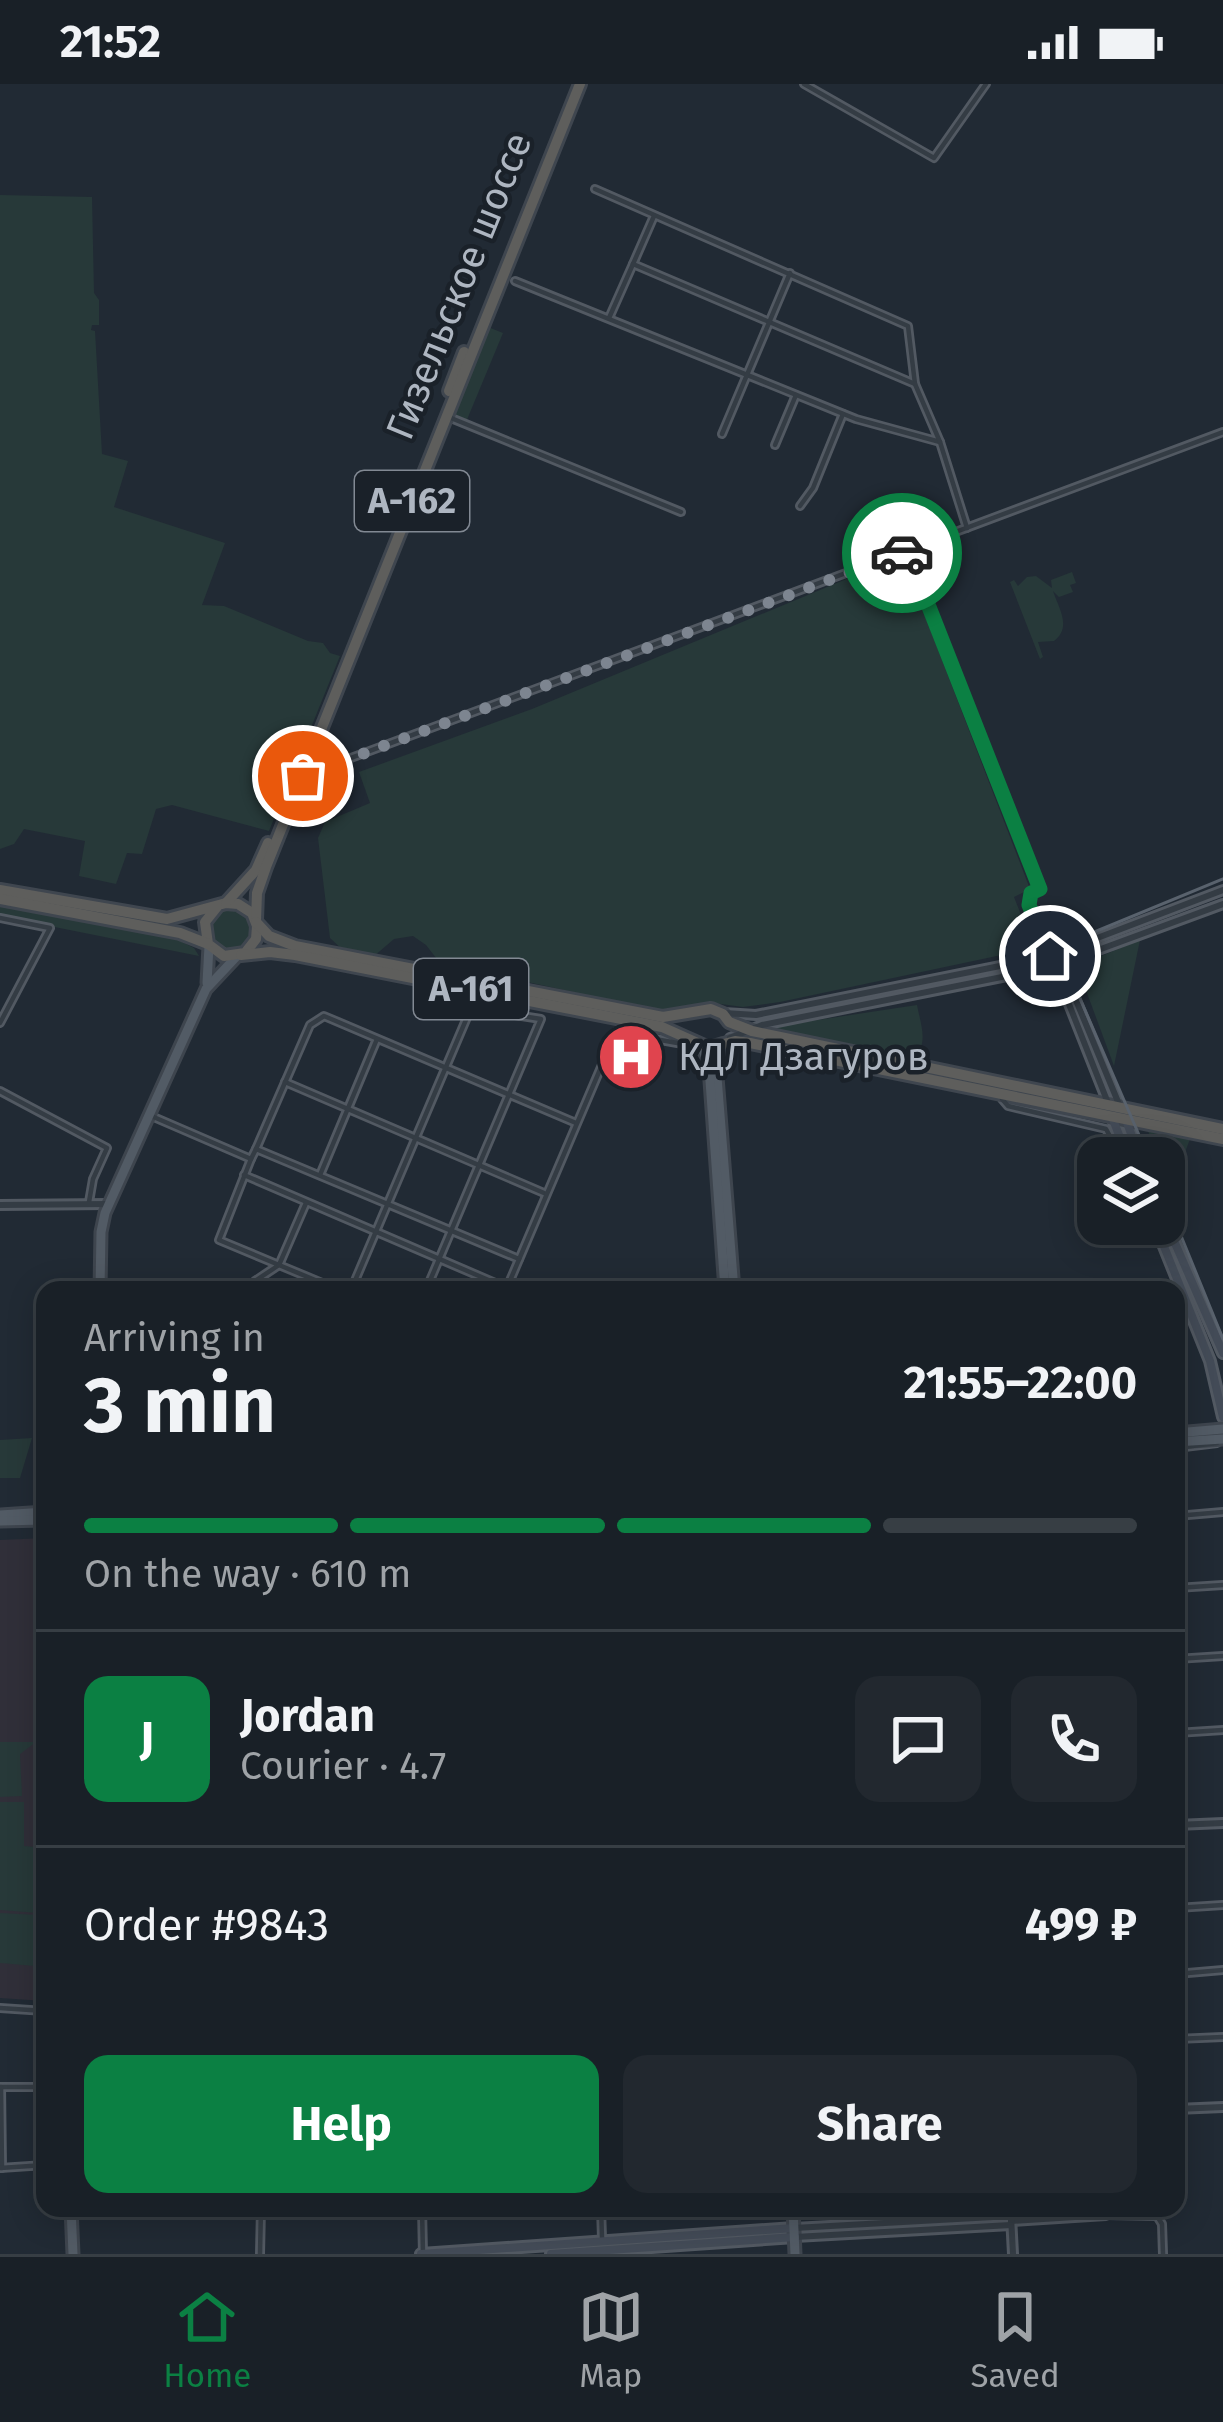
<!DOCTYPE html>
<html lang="en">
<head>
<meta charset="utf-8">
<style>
  :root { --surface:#192027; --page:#22282f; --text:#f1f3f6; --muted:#9fa3a7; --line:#373e44; --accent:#0b8043 }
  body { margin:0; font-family:"Fira Sans",sans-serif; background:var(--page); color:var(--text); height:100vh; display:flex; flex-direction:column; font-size:45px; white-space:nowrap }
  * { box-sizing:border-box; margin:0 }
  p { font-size:39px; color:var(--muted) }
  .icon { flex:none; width:66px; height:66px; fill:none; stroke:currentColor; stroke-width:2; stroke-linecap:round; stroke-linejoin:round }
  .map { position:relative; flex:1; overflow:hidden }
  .drawer { position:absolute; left:36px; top:1197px; width:1149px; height:936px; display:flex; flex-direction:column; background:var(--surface); border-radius:24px; box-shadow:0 6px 30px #0003,0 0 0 3px var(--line) }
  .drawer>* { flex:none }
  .tools { position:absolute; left:1077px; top:1053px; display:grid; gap:24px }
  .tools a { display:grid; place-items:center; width:108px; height:108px; border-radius:24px; background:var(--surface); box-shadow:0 6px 30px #0003,0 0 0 3px var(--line); font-size:60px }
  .pin { position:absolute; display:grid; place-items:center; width:102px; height:102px; color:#fff; margin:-51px; border:6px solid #fff; border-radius:50%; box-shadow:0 3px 12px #0007 }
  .courier { position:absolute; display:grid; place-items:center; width:120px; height:120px; margin:-60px; border:9px solid #0b8043; border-radius:50%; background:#fff; color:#222; box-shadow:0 3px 15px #0007 }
  .overview em { font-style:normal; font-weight:700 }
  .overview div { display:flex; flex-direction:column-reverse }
  .overview { display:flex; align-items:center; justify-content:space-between; height:204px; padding:0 48px }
  h1 { font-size:78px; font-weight:700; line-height:90px }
  .bar { display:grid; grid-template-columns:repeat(4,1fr); gap:18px 12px; align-content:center; height:144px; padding:0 48px }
  .bar i { height:15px; border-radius:9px; background:var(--line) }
  .bar .selected { background:var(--accent) }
  .bar p { grid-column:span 4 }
  .line { display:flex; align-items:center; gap:30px; padding:0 48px; border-top:3px solid var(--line) }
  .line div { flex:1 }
  .round { display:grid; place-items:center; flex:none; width:126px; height:126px; border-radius:24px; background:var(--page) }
  .action { display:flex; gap:24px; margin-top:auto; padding:24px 48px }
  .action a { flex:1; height:138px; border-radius:24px; background:var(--accent); color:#fff; font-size:48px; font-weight:700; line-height:138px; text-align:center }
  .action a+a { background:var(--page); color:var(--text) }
  .status { display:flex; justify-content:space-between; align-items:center; height:84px; padding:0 60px; background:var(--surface); direction:ltr }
  .status svg { height:33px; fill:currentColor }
  .tabs { display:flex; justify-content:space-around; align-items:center; height:168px; border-top:3px solid var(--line); background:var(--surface); font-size:33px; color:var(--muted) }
  .tabs a { display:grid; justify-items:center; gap:6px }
  .tabs .selected { color:var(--accent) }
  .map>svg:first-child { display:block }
  .medical { fill:#302f39 }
  .green { fill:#273939 }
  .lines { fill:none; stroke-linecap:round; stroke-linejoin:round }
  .minor-casing { stroke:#525962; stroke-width:10 }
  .tertiary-casing { stroke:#525962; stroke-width:12 }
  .secondary-casing { stroke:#525962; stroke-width:14 }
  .primary-casing { stroke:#3e454e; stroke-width:15 }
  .trunk-casing { stroke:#3f464f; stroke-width:16 }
  .minor { stroke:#343c44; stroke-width:4.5 }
  .tertiary { stroke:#343c44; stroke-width:6 }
  .secondary { stroke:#434b57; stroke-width:8 }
  .primary { stroke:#525b65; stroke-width:9 }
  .trunk { stroke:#5e5e5c; stroke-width:10 }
  .tram { stroke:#59626d; stroke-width:3 }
  .done { stroke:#7d8590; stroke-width:12; stroke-dasharray:0 21.6 }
  .route { stroke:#0b8043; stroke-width:15 }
  .labels { text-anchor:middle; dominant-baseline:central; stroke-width:9; stroke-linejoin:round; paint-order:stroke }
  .shield { fill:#1a2129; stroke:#828993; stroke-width:3 }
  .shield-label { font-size:36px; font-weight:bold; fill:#aeb6c1 }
  .street-label { font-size:39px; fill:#aeb6c1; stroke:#1a2129 }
  .poi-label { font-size:39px; fill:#aeb6c1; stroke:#1a2129; text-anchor:start }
</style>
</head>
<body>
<div class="status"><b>21:52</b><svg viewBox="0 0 49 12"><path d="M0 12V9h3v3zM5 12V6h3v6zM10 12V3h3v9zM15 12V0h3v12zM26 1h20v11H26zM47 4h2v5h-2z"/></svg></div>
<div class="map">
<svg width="1223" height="2170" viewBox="0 0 1223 2170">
  <rect width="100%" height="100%" fill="#212a34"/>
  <polygon class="medical" points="45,1454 45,1917 0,1914 0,1456"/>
  <g class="green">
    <polygon points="0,111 92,113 94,209 99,216 99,241 92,241 91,246 95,247 102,370 128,377 114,423 225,459 202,521 224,522 308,557 323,559 330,569 340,572 269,747 172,721 156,725 142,770 127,769 116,800 79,792 85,757 24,745 14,760 0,765"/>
    <polygon points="488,243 503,249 466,338 450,331"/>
    <polygon points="902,472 1030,805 1014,813 1034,864 780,918 743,923 706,918 674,927 646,924 440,879 426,861 413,852 394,855 373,873 344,867 330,854 318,754 325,738 370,719 359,688 532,625"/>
    <path d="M1072,488L1076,499L1070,501L1073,508L1059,513L1053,507C1059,525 1072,543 1054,557L1038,558L1043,573L1040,575L1010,498L1014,496L1018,502L1027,493L1036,492L1052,504L1051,496Z"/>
    <polygon points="0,821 174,854 194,864 199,872 0,832"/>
    <circle cx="231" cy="845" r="22"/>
    <polygon points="1140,856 1114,982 1077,882"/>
    <path d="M917,921C921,942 931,965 908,976L758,945Z"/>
    <polygon points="1148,1047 1190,1055 1171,1106 1164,1089 1164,1074 1158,1074"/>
    <polygon points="32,1354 20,1394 0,1394 0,1356"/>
    <polygon points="0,1658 36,1658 20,1670 22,1712 0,1713"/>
    <polygon points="0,1718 24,1718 24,1762 45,1764 45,1812 40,1812 39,1829 0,1826"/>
    <polygon points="0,1829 39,1831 35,1882 0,1879"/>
  </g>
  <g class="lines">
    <g class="minor-casing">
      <g id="minor">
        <polyline points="804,0 934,74 986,0"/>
        <polyline points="595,105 908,242 915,300"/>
        <polyline points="633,180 654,132"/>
        <polyline points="515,197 856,335 940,358"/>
        <polyline points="609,234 633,180 915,300 940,358 967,444"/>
        <polyline points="451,334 681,428"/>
        <polyline points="722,350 790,189"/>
        <polyline points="775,361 796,311"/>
        <polyline points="800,422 813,404 843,330"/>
        <polyline points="907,469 1039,804 1028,815 1050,872"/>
        <polyline points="308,690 1223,348"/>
        <polyline points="0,834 50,844 0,939"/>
        <polyline points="285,998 544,1109"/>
        <polyline points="0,1007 107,1064 93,1095 89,1118"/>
        <polyline points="1002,1015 1008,1022 1106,1045 1122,1074"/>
        <polyline points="149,1031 251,1075 256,1065 519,1175"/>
        <polyline points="256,1065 310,941 324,932 576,1039"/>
        <polyline points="251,1075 219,1156 279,1181 255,1197 253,1206"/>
        <polyline points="244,1091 507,1204"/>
        <polyline points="320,1091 377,955"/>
        <polyline points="306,1119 279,1181 339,1206"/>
        <polyline points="351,1206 471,924 541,935 426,1206"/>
        <polyline points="506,1206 616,948 694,962"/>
        <polyline points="1176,1364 1217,1359"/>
        <polyline points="1176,1432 1223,1428"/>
        <polyline points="1176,1504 1223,1501"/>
        <polyline points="1176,1575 1223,1572"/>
        <polyline points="1176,1649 1223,1646"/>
        <polyline points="1176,1824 1223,1821"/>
        <polyline points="1176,1890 1223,1886"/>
        <polyline points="0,1924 45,1927"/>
        <polyline points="1176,1955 1223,1953"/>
        <polyline points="0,2003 45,2003"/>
        <polyline points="1,2003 2,2084"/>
        <polyline points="0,2084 45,2081"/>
        <polyline points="422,2124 423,2170"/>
        <polyline points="601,2124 602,2154"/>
        <polyline points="1106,2131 1157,2132 1162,2140 1163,2170"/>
        <polyline points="260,2170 261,2124"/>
      </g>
    </g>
    <g class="tertiary-casing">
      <g id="tertiary">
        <polyline points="1050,872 1061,880 1121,1025"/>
        <polyline points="1050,872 1108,1019"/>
        <polyline points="724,929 756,931 1050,872 1223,806"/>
        <polyline points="730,954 762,941 1052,883 1223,820"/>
        <polyline points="0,1121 109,1120"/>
        <polyline points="1176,1741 1223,1739"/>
        <polyline points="1176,2025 1223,2023"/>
        <polyline points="1011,2137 1106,2131 1106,2124"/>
        <polyline points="794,2144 1011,2132 1013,2170"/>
        <polyline points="795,2153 1011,2141"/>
      </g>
    </g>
    <g class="secondary-casing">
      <g id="secondary">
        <polyline points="1112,1033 1128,1074"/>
        <polyline points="1126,1036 1140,1074"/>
        <polyline points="1164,1134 1223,1269"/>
        <polyline points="1155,1140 1210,1277 1223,1333"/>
        <polyline points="421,2170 794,2144"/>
        <polyline points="551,2170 795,2153"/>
      </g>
    </g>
    <g class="primary-casing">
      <g id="primary">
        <polyline points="207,899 209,862"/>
        <polyline points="722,960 717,993 734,1206"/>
        <polyline points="702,963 709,983 725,1206"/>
        <polyline points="100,1206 101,1148 105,1129 206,905 237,872"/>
        <polyline points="1176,1349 1223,1345"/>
        <polyline points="1176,1358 1223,1355"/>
        <polyline points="0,1431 45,1428"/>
        <polyline points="0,1437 45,1436"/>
        <polyline points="71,2124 73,2170"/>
        <polyline points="793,2124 795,2170"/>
      </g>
    </g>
    <g class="trunk-casing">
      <g id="trunk">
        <polyline points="449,307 464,268"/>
        <polyline points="0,806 167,835 226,819 238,820 252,829 257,842 256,855 245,869 224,872 208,860 205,838 217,823"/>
        <polyline points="0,815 180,849 208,860"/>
        <polyline points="226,819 256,786 268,759"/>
        <polyline points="256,836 257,809 266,783 580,0"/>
        <polyline points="256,838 269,852 295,862 663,933 711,925 723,930 729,938 752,947 1223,1045"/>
        <polyline points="241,871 270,868 295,871 662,943 709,964 735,957 750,959 1223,1055"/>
      </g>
    </g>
    <use href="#minor" class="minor"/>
    <use href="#tertiary" class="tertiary"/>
    <use href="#secondary" class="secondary"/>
    <use href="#primary" class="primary"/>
    <use href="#trunk" class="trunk"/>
    <g class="tram">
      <polyline points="1149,1074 1072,896 1072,869 1087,851 1223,795"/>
      <polyline points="1164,1110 1223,1255"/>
    </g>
  </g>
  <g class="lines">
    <polyline class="done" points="303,692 902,469"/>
    <polyline class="route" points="902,469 907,467 1040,805 1031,809 1029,821 1050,872"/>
  </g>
  <defs>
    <g id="hospital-disc" transform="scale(3.45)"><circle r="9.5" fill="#e0444e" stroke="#1a2129"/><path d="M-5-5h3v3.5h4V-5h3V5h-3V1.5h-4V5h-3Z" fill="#fff"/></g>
  </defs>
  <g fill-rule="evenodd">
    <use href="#hospital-disc" x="631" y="973"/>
  </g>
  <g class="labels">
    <g class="shield">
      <rect x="355" y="387" width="114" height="60" rx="9"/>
      <rect x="414" y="875" width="114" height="60" rx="9"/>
    </g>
    <g class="shield-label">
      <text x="412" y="417">А-162</text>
      <text x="471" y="905">А-161</text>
    </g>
    <g class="street-label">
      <text transform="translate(459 202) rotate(-68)">Гизельское шоссе</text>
    </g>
    <g class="poi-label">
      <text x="678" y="973">КДЛ Дзагуров</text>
    </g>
  </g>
</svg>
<div class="tools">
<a><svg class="icon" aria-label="layers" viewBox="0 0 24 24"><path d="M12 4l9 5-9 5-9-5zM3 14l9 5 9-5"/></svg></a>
</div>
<div class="pin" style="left:303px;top:692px;background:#ea580c"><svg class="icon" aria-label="bag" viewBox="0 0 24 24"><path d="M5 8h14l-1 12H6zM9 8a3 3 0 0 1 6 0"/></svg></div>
<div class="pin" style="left:1050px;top:872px;background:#1f2937"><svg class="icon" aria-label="home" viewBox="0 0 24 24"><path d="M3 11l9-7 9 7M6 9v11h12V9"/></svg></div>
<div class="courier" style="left:902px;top:469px"><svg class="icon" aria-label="car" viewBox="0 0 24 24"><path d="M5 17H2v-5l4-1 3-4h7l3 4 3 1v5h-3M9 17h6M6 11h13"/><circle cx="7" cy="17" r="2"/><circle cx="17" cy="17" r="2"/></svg></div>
<section class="drawer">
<div class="overview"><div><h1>3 min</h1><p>Arriving in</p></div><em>21:55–22:00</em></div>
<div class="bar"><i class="selected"></i><i class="selected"></i><i class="selected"></i><i></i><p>On the way · 610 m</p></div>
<div class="line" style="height:216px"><b class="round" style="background:var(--accent);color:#fff">J</b><div><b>Jordan</b><p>Courier · 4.7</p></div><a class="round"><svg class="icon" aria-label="chat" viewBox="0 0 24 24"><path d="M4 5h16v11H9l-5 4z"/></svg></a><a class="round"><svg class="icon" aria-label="phone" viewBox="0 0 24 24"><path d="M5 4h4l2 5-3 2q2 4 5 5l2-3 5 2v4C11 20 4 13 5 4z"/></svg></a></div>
<div class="line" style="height:156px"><div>Order #9843</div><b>499 ₽</b></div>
<div class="action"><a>Help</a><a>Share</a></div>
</section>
</div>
<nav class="tabs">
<a class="selected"><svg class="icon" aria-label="home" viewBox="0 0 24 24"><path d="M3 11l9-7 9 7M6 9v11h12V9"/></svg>Home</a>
<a><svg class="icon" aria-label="map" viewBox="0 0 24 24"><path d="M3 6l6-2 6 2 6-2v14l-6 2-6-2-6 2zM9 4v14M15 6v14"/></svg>Map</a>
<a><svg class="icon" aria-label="saved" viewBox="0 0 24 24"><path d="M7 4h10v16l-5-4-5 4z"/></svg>Saved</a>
</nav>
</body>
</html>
